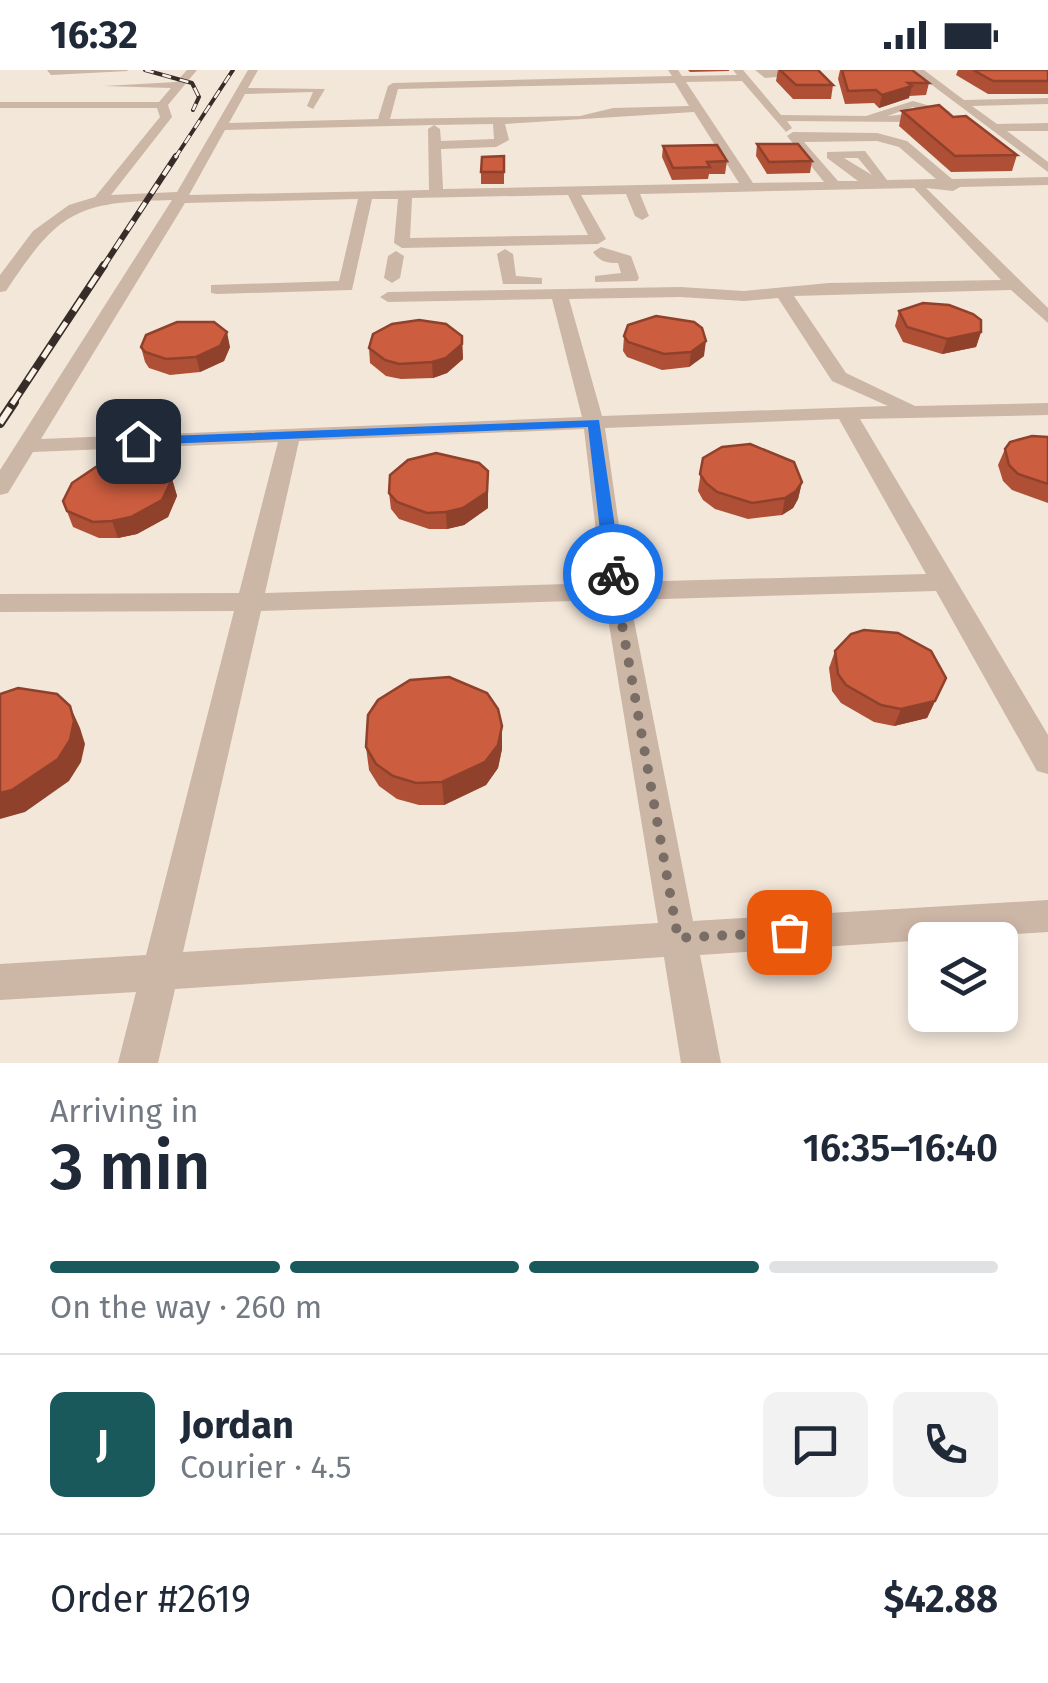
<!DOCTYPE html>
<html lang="en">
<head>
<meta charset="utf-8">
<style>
  :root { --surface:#fff; --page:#f2f2f3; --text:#1f2937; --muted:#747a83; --line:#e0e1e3; --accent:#1a595b }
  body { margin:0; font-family:"Fira Sans",sans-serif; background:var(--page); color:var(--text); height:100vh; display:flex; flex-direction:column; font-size:38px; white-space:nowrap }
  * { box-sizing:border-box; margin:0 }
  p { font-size:32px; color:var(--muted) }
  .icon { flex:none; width:55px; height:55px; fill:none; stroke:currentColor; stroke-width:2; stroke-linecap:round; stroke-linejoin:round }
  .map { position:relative; height:993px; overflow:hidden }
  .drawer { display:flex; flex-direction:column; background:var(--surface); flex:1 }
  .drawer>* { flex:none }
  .fabs { position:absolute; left:908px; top:852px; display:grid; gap:20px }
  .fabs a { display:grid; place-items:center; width:110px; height:110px; border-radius:15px; background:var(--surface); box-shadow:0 5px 15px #0003; font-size:50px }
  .pin { position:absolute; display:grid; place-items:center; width:85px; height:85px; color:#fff; margin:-42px; border-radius:20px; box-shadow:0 5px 15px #0006 }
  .courier { position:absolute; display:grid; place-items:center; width:100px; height:100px; margin:-50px; border:8px solid #1a73e8; border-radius:50%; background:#fff; color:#222; box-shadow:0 2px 12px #0007 }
  .head em { font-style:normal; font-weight:600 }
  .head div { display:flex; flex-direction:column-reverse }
  .head { display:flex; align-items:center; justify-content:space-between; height:170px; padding:0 50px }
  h1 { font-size:65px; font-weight:600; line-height:75px }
  .bar { display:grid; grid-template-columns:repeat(4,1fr); gap:15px 10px; align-content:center; height:120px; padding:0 50px }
  .bar i { height:12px; border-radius:8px; background:var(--line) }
  .bar .selected { background:var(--accent) }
  .bar p { grid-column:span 4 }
  .line { display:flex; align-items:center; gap:25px; padding:0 50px; border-top:2px solid var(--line) }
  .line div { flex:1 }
  .round { display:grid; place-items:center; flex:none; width:105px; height:105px; border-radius:15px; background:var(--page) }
  .status { display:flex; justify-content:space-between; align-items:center; height:70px; padding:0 50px; background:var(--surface); direction:ltr }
  .status svg { height:28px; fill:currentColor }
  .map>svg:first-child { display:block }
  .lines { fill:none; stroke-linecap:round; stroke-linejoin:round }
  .minor { fill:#ccb6a6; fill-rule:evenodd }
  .rail-far3-casing { stroke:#372c27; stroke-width:4 }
  .rail-far2-casing { stroke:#372c27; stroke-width:6 }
  .rail-far1-casing { stroke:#372c27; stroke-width:8 }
  .rail-casing { stroke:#372c27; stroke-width:10 }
  .rail-far3 { stroke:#faf1e7; stroke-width:2.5; stroke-dasharray:9; stroke-linecap:butt }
  .rail-far2 { stroke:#faf1e7; stroke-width:4; stroke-dasharray:11; stroke-linecap:butt }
  .rail-far1 { stroke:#faf1e7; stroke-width:5; stroke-dasharray:14; stroke-linecap:butt }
  .rail { stroke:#faf1e7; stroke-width:6; stroke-dasharray:18; stroke-linecap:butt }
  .wall { fill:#af5036 }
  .shaded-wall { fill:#8f412c }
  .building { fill:#cc5d3f; stroke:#8f412c; stroke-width:2.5 }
  .route { fill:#1a73e8 }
  .done { stroke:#796d66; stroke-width:10; stroke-dasharray:0 18 }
</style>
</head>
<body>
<div class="status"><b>16:32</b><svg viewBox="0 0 49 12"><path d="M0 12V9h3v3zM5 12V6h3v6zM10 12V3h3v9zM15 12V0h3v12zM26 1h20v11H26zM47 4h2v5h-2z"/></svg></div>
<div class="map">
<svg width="1048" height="993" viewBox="0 0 1048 993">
  <rect width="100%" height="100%" fill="#f3e7da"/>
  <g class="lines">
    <g class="minor">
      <polygon points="47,0 127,0 128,1 51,5"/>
      <path d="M187,0H197L168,35L172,47L111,125L177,122L248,0H258L248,18L325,19L313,39L307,36L313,22L245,24L229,53L378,49L388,16L393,13L672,6L668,0H678L682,6L737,5L733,0H743L781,45L866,46L913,31L951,42L911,52L787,51L792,58L786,62L742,11L686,12L753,113L824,112L787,66L793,62L877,63L907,71L952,109L1048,107V115L960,117L953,121L926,118L1048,238V253L1011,220L794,226L846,303L915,336L1048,333V345L860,349L1048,665V704L1037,701L936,521L630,530L693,851L1048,830V862L700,885L721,993H681L664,887L175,919L158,993H118L136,922L0,930V894L146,885L234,541L0,542V524L239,523L278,372L33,382L8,423L0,425V400L172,130C76,132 59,141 6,221L0,222V205L33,161L69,135L95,127L160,47L157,38H0V32H159L171,18L104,16L176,12ZM675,13L689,36L613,38L580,46L390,49L398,19ZM913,37L932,42L887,46ZM694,42L739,113L443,119L441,79L496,77L509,70L505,54ZM493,54L494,69L441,71L440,59L434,55ZM434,55L428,59L429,120L189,125L225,60ZM877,71L899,77L936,109L887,110L865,81L827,82V88L858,111H838L804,72ZM844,88H858L872,105ZM914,118L1001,210L829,213L744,221L680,217L388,222L380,227L388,232L552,229L582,347L41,369L185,133L358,129L339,211L211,215V223L217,224L352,220L372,129H398L394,173L402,178L598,174L606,169L581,125L626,124L635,146L642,150L649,146L640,124ZM568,125L588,165L410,168L412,128ZM680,227L744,231L778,228L832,311L888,336L602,346L569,229ZM839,349L926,504L627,512L605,358ZM584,359L602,513L265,523L299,371ZM605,530L658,853L183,882L261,541Z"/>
      <polygon points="755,0 805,0 809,4 765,8"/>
      <polygon points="912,0 924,0 964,30 1048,28 1048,34 972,36 997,54 1048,53 1048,61 1007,61 1048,92 1048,102"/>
      <path d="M601,177L631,186L639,208L637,211L595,212V206L621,203L618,193C607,193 600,192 593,182Z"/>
      <polygon points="505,179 513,184 516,206 542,208 542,214 503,214 497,184"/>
      <polygon points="396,181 404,186 400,208 392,213 384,208 388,186"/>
    </g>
    <g class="rail-far3-casing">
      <g id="rail-far3">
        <polyline points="145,0 192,13 199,27 193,40"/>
        <polyline points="175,88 233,0"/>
      </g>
    </g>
    <g class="rail-far2-casing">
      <polyline id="rail-far2" points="103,197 176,86"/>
    </g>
    <g class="rail-far1-casing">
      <polyline id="rail-far1" points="12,334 104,195"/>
    </g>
    <g class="rail-casing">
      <polyline id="rail" points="0,353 14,332"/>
    </g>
    <use href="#rail-far3" class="rail-far3"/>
    <use href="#rail-far2" class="rail-far2"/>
    <use href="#rail-far1" class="rail-far1"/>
    <use href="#rail" class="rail"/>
  </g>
  <g class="wall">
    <polygon points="688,0 729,0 729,1 690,2"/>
    <polygon points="778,0 818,0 833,15 831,29 793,29 776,11"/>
    <polygon points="840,0 912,0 929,13 926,25 909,26 909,28 879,38 874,33 845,34 838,9"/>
    <polygon points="958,0 1048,0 1048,24 988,24 956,5"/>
    <polygon points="902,41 953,47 1017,85 1012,101 951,102 899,56"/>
    <polygon points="757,74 812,91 810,103 767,104 756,86"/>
    <polygon points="663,76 727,91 725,104 709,104 708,109 672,110 662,87"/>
    <polygon points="504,86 504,114 481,114 481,102"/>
    <polygon points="899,241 981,262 976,277 942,284 903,272 895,256"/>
    <polygon points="628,255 704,286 689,297 662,300 627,287 623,281 624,266"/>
    <polygon points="462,266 463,289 447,303 433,308 401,309 386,306 370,293 369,278"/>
    <polygon points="141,277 230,277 224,291 200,302 170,305 149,298 145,292"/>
    <polygon points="1048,367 1048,433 1012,420 1003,411 998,395 1005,379"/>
    <polygon points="703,388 802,412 798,429 793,438 782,445 748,449 715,439 703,430 698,421"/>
    <polygon points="488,401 488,438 464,455 447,459 429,459 399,449 391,439 389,423"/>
    <polygon points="172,409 177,426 168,447 137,464 118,468 99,468 73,457 63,431"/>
    <polygon points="835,581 938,625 927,648 894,656 874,652 841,633 832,621 829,598"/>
    <polygon points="502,656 502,679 498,698 486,715 444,735 419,735 397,729 379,716 369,700 366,677"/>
  </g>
  <g class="shaded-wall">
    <polygon points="912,16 909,28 879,38 882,25"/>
    <polygon points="227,262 230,277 224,291 200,302 196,287"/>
    <polygon points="981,262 976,277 942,284 947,269"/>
    <polygon points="706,271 704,286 689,297 691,282"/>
    <polygon points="462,274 463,289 447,303 433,308 432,292"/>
    <polygon points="488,401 488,438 464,455 447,459 446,442"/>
    <polygon points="172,409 177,426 168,447 137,464 118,468 112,451"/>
    <polygon points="802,412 798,429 793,438 782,445 785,428"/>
    <polygon points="946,608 927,648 894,656 901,639"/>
    <polygon points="70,636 80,658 85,674 81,692 69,711 25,742 0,749 0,723"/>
    <polygon points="502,656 502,679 498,698 486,715 444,735 442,712"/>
  </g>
  <g class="building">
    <polygon points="780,0 818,0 833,15 796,15"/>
    <polygon points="842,0 912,0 929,13 908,13 912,16 882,25 876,20 848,21"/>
    <polygon points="973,0 1048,0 1048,11 993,11"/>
    <polygon points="939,35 953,47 966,46 1017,85 955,86 902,41"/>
    <polygon points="757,74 798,74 812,91 769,92"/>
    <polygon points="717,75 727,91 707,92 710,97 673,98 663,76"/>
    <polygon points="504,86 504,102 481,102 482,87"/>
    <polygon points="923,233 949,235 973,244 981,250 981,262 947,269 907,257 899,241"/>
    <polygon points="656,246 694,252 702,258 706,271 691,282 664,284 628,272 624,266 628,255"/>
    <polygon points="419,250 446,254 462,266 462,274 446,288 432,292 399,294 385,290 369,278 373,264 392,254"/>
    <polygon points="177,252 214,252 227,262 220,276 196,287 166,289 145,282 141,277 146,265"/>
    <polygon points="1032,366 1048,367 1048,414 1018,404 1009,395 1005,379 1010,372"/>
    <polygon points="750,374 794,392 802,412 796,421 785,428 752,433 717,422 706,413 700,404 703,388 722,377"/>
    <polygon points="436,383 479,393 488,401 487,422 463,438 446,442 427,443 397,432 389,423 390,405 408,390"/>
    <polygon points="127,390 157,394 167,400 172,409 162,430 131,447 112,451 93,452 67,441 63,431 72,413 96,397"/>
    <polygon points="864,560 898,563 931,581 946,608 935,631 901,639 881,635 846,615 838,604 835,581 851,564"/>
    <polygon points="449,607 487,623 498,639 502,656 498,675 485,692 442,712 416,713 393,706 376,694 366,677 368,645 378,630 410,610"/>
    <polygon points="18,618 57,624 70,636 74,651 70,670 58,689 12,720 0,723 0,624"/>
  </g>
  <polygon class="route" points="599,350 622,504 613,510 605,504 588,357 138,375 132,371 138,367"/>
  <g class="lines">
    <polyline class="done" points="613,504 678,868 789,862"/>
  </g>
</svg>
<div class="fabs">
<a><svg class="icon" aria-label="layers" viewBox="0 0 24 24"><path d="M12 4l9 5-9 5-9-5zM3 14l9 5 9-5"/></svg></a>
</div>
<div class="pin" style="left:789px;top:862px;background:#ea580c"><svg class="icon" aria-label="bag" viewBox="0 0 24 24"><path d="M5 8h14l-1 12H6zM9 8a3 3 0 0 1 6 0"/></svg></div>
<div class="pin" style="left:138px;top:371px;background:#1f2937"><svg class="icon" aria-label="home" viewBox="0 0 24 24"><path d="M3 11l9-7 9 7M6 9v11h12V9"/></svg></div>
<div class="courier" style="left:613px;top:504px"><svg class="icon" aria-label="bike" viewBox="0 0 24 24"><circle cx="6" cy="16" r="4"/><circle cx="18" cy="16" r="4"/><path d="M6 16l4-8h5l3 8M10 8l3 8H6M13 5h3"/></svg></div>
</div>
<section class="drawer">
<div class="head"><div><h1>3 min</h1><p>Arriving in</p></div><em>16:35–16:40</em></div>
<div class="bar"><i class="selected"></i><i class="selected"></i><i class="selected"></i><i></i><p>On the way · 260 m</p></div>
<div class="line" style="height:180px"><b class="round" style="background:var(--accent);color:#fff">J</b><div><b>Jordan</b><p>Courier · 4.5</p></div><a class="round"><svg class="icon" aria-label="chat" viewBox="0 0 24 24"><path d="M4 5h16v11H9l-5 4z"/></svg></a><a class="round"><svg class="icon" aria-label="phone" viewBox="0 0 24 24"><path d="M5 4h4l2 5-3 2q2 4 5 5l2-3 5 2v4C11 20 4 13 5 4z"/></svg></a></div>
<div class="line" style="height:130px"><div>Order #2619</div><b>$42.88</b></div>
</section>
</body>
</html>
